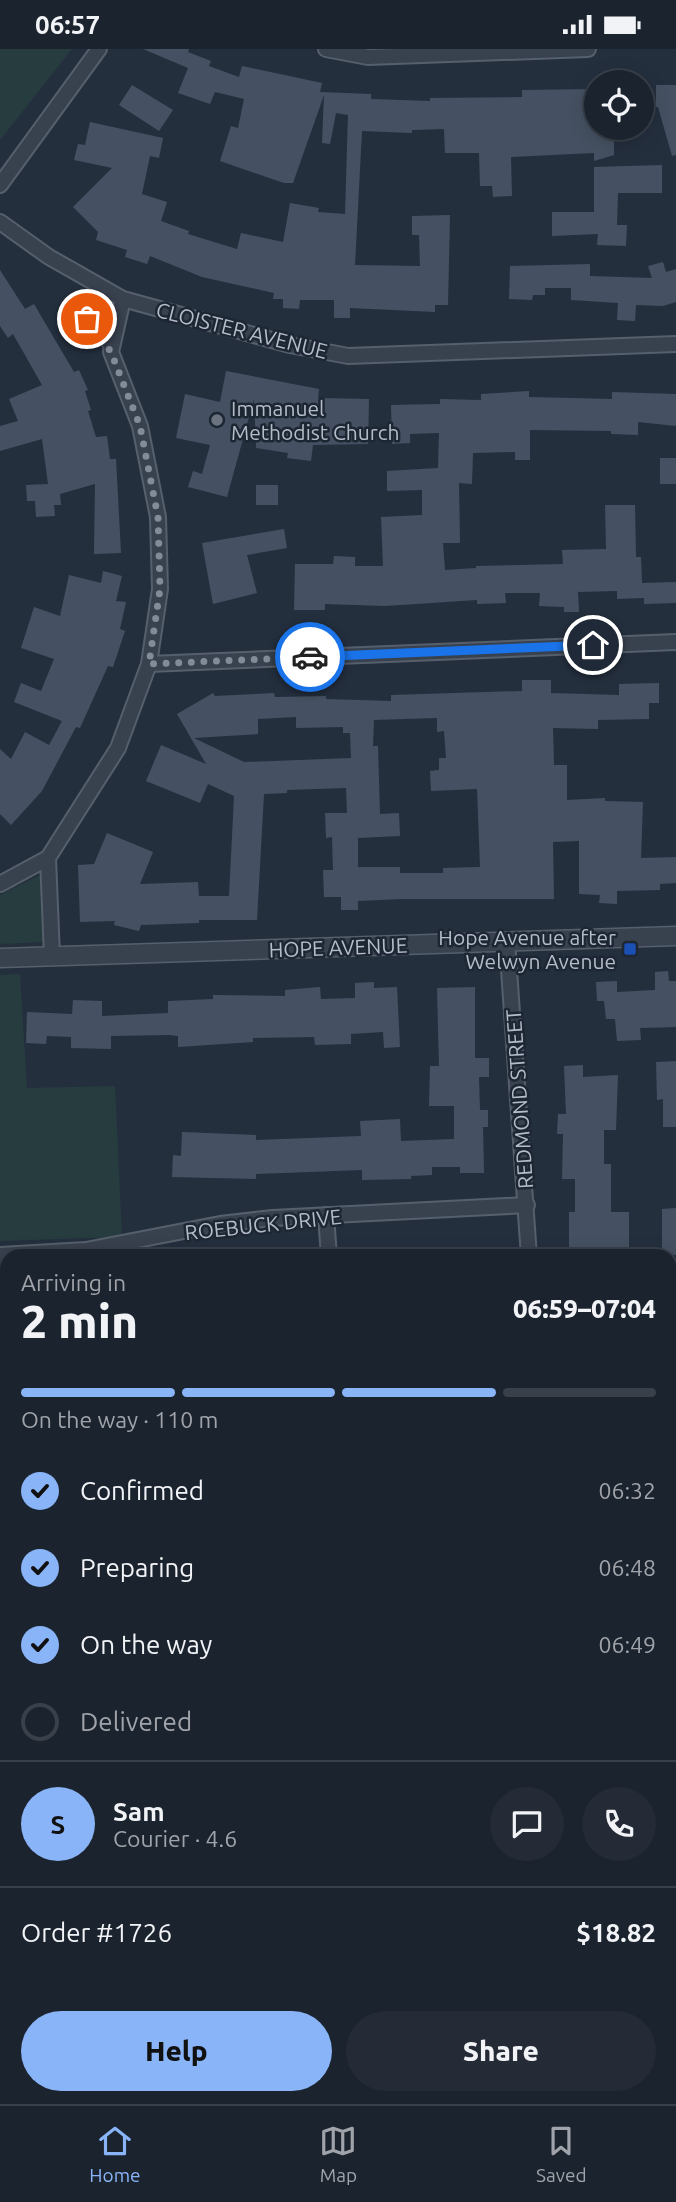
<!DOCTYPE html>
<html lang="en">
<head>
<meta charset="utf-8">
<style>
  :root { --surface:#1b232e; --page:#242b36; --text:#f1f3f6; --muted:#a0a4aa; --line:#39404a; --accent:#8ab4f8 }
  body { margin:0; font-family:Ubuntu,sans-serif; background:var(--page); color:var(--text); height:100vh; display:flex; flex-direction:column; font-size:26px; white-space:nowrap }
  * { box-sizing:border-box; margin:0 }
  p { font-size:23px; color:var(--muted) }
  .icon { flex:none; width:38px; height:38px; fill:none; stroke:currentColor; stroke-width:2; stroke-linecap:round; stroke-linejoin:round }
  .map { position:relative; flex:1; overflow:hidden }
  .sheet { position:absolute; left:0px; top:1200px; width:677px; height:856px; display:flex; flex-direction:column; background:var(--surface); border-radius:21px 21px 0 0; box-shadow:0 4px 18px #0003,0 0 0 2px var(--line) }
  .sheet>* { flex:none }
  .buttons { position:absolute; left:584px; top:21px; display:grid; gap:14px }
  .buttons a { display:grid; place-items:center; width:70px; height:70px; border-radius:50%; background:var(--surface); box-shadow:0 4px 18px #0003,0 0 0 2px var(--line); font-size:35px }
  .pin { position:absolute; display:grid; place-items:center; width:60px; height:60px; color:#fff; margin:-30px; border:4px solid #fff; border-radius:50%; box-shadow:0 2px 7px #0007 }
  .courier { position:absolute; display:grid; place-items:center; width:70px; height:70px; margin:-35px; border:5px solid #1a73e8; border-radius:50%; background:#fff; color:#222; box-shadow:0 2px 9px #0007 }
  .head em { font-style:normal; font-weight:800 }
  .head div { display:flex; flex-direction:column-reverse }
  .head { display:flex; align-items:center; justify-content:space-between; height:119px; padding:0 21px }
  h1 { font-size:46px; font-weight:800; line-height:52px }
  .bar { display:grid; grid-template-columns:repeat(4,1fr); gap:10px 7px; align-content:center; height:84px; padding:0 21px }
  .bar i { height:9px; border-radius:5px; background:var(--line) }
  .bar .active { background:var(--accent) }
  .bar p { grid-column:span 4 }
  .line { display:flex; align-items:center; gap:18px; padding:0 21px; border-top:2px solid var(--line) }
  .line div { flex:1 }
  .round { display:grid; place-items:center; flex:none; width:74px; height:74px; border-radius:37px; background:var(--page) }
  ol { padding:0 21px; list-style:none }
  li { display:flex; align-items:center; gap:21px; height:77px }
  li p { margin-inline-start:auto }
  li .icon { padding:7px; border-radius:50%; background:var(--accent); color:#111; stroke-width:4 }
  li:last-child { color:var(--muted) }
  li i { width:38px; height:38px; border:4px solid var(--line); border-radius:50% }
  .action { display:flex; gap:14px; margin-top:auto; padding:14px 21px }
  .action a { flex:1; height:80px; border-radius:42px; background:var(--accent); color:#111; font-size:28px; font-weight:800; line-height:80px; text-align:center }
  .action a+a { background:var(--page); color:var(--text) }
  .status { display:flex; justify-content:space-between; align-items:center; height:49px; padding:0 35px; background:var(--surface); direction:ltr }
  .status svg { height:19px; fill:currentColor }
  .menu { display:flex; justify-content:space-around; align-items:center; height:98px; border-top:2px solid var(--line); background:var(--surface); font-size:19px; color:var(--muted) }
  .menu a { display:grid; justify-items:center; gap:4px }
  .menu .active { color:var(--accent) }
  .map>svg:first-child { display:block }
  .green { fill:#263c3f }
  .building { fill:#455162; fill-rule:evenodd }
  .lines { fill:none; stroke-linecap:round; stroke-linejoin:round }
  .service-casing { stroke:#565f6c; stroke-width:10 }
  .minor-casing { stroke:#565f6c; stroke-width:18 }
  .tertiary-casing { stroke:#565f6c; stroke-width:21 }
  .service { stroke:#38414e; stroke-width:7 }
  .minor { stroke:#38414e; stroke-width:14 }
  .tertiary { stroke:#38414e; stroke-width:18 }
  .done { stroke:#828b98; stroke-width:7; stroke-dasharray:0 12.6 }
  .route { stroke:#1a73e8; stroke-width:9 }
  .worship-dot { fill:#6b7280; stroke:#1d2633; stroke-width:2.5 }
  .transit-dot { fill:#1a4fb4; stroke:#1d2633; stroke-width:2.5 }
  .labels { text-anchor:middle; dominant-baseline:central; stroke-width:5; stroke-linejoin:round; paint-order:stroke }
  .street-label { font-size:21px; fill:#b4bcc9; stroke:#1d2633 }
  .poi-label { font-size:21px; fill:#b4bcc9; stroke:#1d2633; text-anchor:start }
</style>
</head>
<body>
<div class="status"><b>06:57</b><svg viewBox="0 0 49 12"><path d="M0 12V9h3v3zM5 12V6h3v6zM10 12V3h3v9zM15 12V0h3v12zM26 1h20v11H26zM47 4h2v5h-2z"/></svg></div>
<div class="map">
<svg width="676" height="2055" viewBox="0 0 676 2055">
  <rect width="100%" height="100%" fill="#242f3e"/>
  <g class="green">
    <polygon points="0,0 72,0 0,91"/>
    <polygon points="42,825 44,893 0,895 0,846"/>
    <polygon points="20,925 27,1039 115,1037 122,1188 0,1192 0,926"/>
    <polygon points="333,1201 463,1201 463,1207 245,1208"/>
    <rect x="0" y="1276" width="7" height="413"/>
    <rect x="55" y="2049" width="441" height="6"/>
  </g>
  <g class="building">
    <polygon points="143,0 189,0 188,3 211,12 209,17 239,28 242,17 322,34 320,43 371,45 371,50 430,52 430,49 522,48 522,41 597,40 597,79 614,79 614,106 594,112 594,104 511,108 512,147 493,148 492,137 480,137 479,104 445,104 444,80 412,81 412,84 362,82 355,216 420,217 419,186 412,186 412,167 450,166 448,256 435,256 435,263 350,259 350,269 334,269 334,251 300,251 299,260 283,259 283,250 273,250 274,244 202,228 150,207 147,215 125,208 127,201 96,191 98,183 73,158 112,119 74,111 78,95 85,96 90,73 163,89 159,109 150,107 142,145 167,153 161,172 189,182 188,185 237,200 241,184 283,193 290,154 319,159 318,163 345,165 348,66 336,64 330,95 322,94 324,46 293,134 284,134 220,112 231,77 238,79 244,50 215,43 210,55 178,44 188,19"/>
    <polygon points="132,36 173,61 159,82 119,56"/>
    <polygon points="656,36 676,36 676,106 672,107 658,58 656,58"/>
    <polygon points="662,116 662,144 618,144 617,176 627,176 626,197 597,196 598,185 552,187 552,163 594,163 594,118"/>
    <polygon points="663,213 666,223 676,220 676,253 663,257 636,256 635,272 617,271 618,254 571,251 571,239 545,239 545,246 533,246 532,251 509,250 510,217 590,215 590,227 652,229 648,217"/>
    <polygon points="0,221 25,260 34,255 74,323 79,321 88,341 85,342 91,361 88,362 96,388 107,387 110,410 116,410 121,504 94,505 95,435 60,445 61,456 54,456 55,467 36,468 35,452 27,452 26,436 48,435 42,390 0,402 0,377 18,372 9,350 42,336 13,285 8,289 0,277"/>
    <polygon points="226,322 319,340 318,349 369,350 368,395 313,396 311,412 287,409 288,404 256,399 254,350 227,448 188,438 193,422 202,425 210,396 176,389 185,345 220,353"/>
    <polygon points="529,342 529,348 612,350 612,343 676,345 676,377 638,373 638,386 611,385 611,382 530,381 530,411 515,411 515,403 473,404 472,435 459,434 460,494 443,494 445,521 476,519 476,517 563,515 562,501 606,500 605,456 635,456 636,508 641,508 642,534 676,533 676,554 644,555 644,549 617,550 617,542 578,543 579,563 564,563 564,558 539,557 540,544 505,544 506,554 477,555 477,551 385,557 325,555 325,561 294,561 295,515 333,515 334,507 355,508 355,517 383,517 381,468 422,466 422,441 387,442 387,422 438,419 439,384 410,385 410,394 392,395 391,356 440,355 440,350 481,351 481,345"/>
    <rect x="660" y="409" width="16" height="26"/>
    <rect x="256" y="436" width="22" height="20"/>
    <polygon points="284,480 287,499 247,506 257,544 213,555 202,494"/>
    <polygon points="103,522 122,527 116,552 126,553 120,580 125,582 113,618 108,617 80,679 76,678 42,742 11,776 0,765 0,700 11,710 25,683 49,696 62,672 14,653 21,634 41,642 54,610 21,599 34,558 60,567 69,526 101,534"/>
    <path d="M522,631H551V644L619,646V635L659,634V654H649V670L598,671V680L553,679L554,716H567V751L605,749V752L643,753L641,809L676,808V834L660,835V841L617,842V855L599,854L600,846L579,845V792L553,793L554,850H401L358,852V861H341V848H324L323,821H333L332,788L326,789L325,764H347L346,739L287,741V744L264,745L257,871H199V874L141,876L139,882L114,876L115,872L80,873L78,816L94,815L107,784L153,803L140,835L198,833L199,847H229L234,747L208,735L200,754L146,732L161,696L206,715L177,665L213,644L215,647L274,644L275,648L326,647V650L391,652V646L522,642ZM296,668V679L343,678V684H350L351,709L244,713L194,689L258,685V670ZM437,669V683L444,682L446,709H439V721L430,722L431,742L477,740L480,818L443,819V824H400V818H358V789L400,787L399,764L380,765L378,697H373L374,671Z"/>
    <polygon points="668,922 669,932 676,932 676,978 640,979 641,991 617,992 615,970 606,970 604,952 597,952 596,933 617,932 617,943 655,941 655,923"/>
    <polygon points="374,933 374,939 397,938 400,998 384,999 383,983 351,985 351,995 315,996 314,988 253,989 253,993 178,998 178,987 169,986 111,987 111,1000 71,999 71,988 47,987 46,995 26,994 27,963 72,965 73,951 102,952 102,967 168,964 168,952 213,950 213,946 285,947 285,941 320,938 321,950 355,949 355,934"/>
    <polygon points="475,938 475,1009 489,1009 489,1028 479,1028 480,1061 488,1061 488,1078 483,1078 484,1124 460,1124 460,1118 432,1118 432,1126 411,1127 411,1130 362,1131 362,1121 256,1125 256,1130 172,1128 173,1106 181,1107 182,1083 256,1086 256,1091 361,1087 360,1072 400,1070 401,1092 454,1090 454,1057 429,1057 430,1017 439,1017 437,939"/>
    <polygon points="676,1012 676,1078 663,1078 663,1050 657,1051 656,1013"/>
    <polygon points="583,1016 583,1028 618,1026 616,1081 604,1081 604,1115 611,1115 611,1163 629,1163 629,1205 569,1204 569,1163 575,1163 575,1130 562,1130 563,1085 557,1085 558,1065 566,1065 564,1017"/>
    <polygon points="676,1159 676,1206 662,1206 662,1160"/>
  </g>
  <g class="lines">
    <g class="service-casing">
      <polyline id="service" points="75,253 111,302"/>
    </g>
    <g class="minor-casing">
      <g id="minor">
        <polyline points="326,0 368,8 588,0"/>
        <polyline points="0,136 99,0"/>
        <polyline points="0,173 49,208 123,250 290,296 348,307 676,295"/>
        <polyline points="149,615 676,593"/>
        <polyline points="0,835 48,809"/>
        <polyline points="507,892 529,1208"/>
        <polyline points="52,907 48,809 118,699 149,615 160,540 158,468 140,377 111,303 123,250"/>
        <polyline points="326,1166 329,1208"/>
        <polyline points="0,1206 86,1201 220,1175 273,1169 527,1156"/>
        <polyline points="670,1475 676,1475"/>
        <polyline points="558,2049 558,2055"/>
      </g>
    </g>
    <g class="tertiary-casing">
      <polyline id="tertiary" points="0,909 676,887"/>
    </g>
    <use href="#service" class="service"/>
    <use href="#minor" class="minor"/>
    <use href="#tertiary" class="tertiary"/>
  </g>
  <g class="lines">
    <polyline class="done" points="87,270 111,303 140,377 158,468 160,540 149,615 310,608"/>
    <polyline class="route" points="310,608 593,596"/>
  </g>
  <circle class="worship-dot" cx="217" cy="371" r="7"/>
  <rect class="transit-dot" x="623" y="893" width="14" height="14" rx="3.5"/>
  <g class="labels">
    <g class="street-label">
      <text transform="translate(242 281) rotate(14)">CLOISTER AVENUE</text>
      <text transform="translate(338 898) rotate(-2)">HOPE AVENUE</text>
      <text transform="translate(519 1050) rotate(-94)">REDMOND STREET</text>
      <text transform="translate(263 1175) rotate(-6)">ROEBUCK DRIVE</text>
    </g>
    <g class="poi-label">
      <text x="231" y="359">Immanuel<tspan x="231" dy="24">Methodist Church</tspan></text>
      <text x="616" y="888" text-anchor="end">Hope Avenue after<tspan x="616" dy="24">Welwyn Avenue</tspan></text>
    </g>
  </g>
</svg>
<div class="buttons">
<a><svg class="icon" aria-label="locate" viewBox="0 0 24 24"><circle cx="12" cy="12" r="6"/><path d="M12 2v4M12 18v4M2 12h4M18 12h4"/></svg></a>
</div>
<div class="pin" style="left:87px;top:270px;background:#ea580c"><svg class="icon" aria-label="bag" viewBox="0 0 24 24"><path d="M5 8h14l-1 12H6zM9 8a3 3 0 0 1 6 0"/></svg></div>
<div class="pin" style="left:593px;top:596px;background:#1f2937"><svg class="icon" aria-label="home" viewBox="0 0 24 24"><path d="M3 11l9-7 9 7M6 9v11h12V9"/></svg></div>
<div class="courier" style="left:310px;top:608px"><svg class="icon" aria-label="car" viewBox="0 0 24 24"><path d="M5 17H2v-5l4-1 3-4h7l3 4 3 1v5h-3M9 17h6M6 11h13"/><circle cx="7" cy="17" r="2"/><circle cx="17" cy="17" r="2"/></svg></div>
<section class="sheet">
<div class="head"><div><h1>2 min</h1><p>Arriving in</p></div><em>06:59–07:04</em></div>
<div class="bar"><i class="active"></i><i class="active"></i><i class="active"></i><i></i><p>On the way · 110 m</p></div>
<ol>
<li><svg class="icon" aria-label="check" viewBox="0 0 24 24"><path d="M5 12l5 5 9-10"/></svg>Confirmed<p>06:32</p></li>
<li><svg class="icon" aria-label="check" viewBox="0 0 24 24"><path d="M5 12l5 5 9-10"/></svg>Preparing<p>06:48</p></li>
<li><svg class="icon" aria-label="check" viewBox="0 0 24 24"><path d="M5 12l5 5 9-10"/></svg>On the way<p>06:49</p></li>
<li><i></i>Delivered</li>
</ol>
<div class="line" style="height:126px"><b class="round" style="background:var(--accent);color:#111">S</b><div><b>Sam</b><p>Courier · 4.6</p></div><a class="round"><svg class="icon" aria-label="chat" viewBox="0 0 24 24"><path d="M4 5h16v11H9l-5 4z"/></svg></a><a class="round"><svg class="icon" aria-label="phone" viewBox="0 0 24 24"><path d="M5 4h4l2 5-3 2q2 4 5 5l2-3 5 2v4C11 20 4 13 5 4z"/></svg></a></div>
<div class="line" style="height:91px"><div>Order #1726</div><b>$18.82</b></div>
<div class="action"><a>Help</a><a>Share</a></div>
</section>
</div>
<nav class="menu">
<a class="active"><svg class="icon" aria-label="home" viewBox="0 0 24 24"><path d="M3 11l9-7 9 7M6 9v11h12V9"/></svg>Home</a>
<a><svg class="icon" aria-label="map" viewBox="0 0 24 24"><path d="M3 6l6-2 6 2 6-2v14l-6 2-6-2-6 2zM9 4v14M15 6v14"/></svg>Map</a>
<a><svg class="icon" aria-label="saved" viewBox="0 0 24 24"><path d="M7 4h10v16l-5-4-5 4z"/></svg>Saved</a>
</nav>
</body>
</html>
